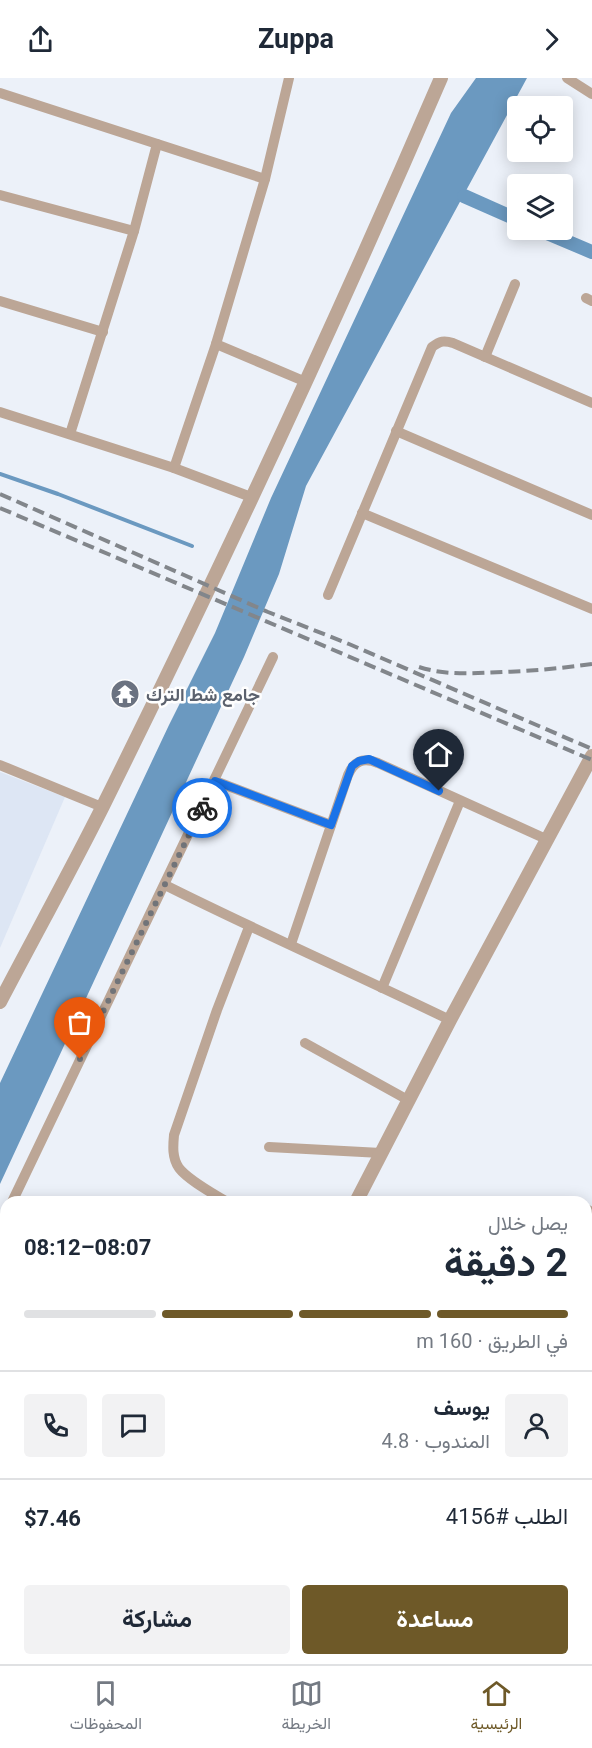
<!DOCTYPE html>
<html lang="ar">
<head>
<meta charset="utf-8">
<style>
  :root { --surface:#fff; --page:#f2f2f3; --text:#1f2937; --muted:#747a83; --line:#e0e1e3; --accent:#6e5928 }
  body { margin:0; font-family:Roboto,Vazirmatn,sans-serif; background:var(--page); color:var(--text); direction:rtl; height:100vh; display:flex; flex-direction:column; font-size:22px; white-space:nowrap }
  * { box-sizing:border-box; margin:0 }
  p { font-size:20px; color:var(--muted) }
  .icon { flex:none; width:33px; height:33px; fill:none; stroke:currentColor; stroke-width:2; stroke-linecap:round; stroke-linejoin:round }
  .map { position:relative; flex:1; overflow:hidden; direction:ltr }
  .sheet { position:absolute; left:0px; top:1118px; width:592px; height:470px; display:flex; flex-direction:column; background:var(--surface); border-radius:18px 18px 0 0; box-shadow:0 3px 15px #0003; direction:rtl }
  .sheet>* { flex:none }
  .controls { position:absolute; left:507px; top:18px; display:grid; gap:12px }
  .controls a { display:grid; place-items:center; width:66px; height:66px; border-radius:6px; background:var(--surface); box-shadow:0 3px 15px #0003; font-size:30px }
  .pin { position:absolute; display:grid; place-items:center; width:51px; height:51px; color:#fff; margin:-62px -26px; border-radius:50% 50% 50% 0; rotate:-45deg; box-shadow:0 0 6px #0007 }
  .pin .icon { rotate:45deg }
  .courier { position:absolute; display:grid; place-items:center; width:60px; height:60px; margin:-30px; border:4px solid #1a73e8; border-radius:50%; background:#fff; color:#222; box-shadow:0 2px 8px #0007 }
  .overview em { font-style:normal; font-weight:700 }
  .overview div { display:flex; flex-direction:column-reverse }
  .overview { display:flex; align-items:center; justify-content:space-between; height:102px; padding:0 24px }
  h1 { font-size:39px; font-weight:700; line-height:45px }
  .bar { display:grid; grid-template-columns:repeat(4,1fr); gap:9px 6px; align-content:center; height:72px; padding:0 24px }
  .bar i { height:8px; border-radius:4px; background:var(--line) }
  .bar .selected { background:var(--accent) }
  .bar p { grid-column:span 4 }
  .line { display:flex; align-items:center; gap:15px; padding:0 24px; border-top:2px solid var(--line) }
  .line div { flex:1 }
  .round { display:grid; place-items:center; flex:none; width:63px; height:63px; border-radius:6px; background:var(--page) }
  .button { display:flex; gap:12px; margin-top:auto; padding:12px 24px }
  .button a { flex:1; height:69px; border-radius:6px; background:var(--accent); color:#fff; font-size:24px; font-weight:700; line-height:69px; text-align:center }
  .button a+a { background:var(--page); color:var(--text) }
  header { display:flex; justify-content:space-between; align-items:center; height:78px; padding:0 24px; background:var(--surface); font-size:27px; font-weight:700 }
  .tabs { display:flex; justify-content:space-around; align-items:center; height:84px; border-top:2px solid var(--line); background:var(--surface); font-size:16px; color:var(--muted) }
  .tabs a { display:grid; justify-items:center; gap:3px }
  .tabs .selected { color:var(--accent) }
  .map>svg:first-child { display:block }
  .built { fill:#dde6f4 }
  .green { fill:#a7d2bc }
  .water { fill:#6b99c0 }
  .lines { fill:none; stroke-linecap:round; stroke-linejoin:round }
  .stream { stroke:#6b99c0; stroke-width:4 }
  .canal { stroke:#6b99c0; stroke-width:14 }
  .service { stroke:#bca696; stroke-width:5 }
  .minor { stroke:#bca696; stroke-width:10 }
  .tertiary { stroke:#bca696; stroke-width:14 }
  .primary { stroke:#8e674b; stroke-width:16 }
  .rail { stroke:#82868b; stroke-width:4; stroke-dasharray:12 6; stroke-linecap:butt }
  .done { stroke:#717479; stroke-width:6; stroke-dasharray:0 10.8 }
  .route { stroke:#1a73e8; stroke-width:8 }
  .labels { text-anchor:middle; dominant-baseline:central; stroke-width:5; stroke-linejoin:round; paint-order:stroke }
  .worship-label { font-size:18px; font-weight:bold; fill:#5b616d; stroke:#fefefe; text-anchor:start }
</style>
</head>
<body>
<header><svg class="icon" aria-label="forward" viewBox="0 0 24 24"><path d="M9 5l7 7-7 7"/></svg>Zuppa<svg class="icon" aria-label="share" viewBox="0 0 24 24"><path d="M12 15V3M7 8l5-5 5 5M5 13v7h14v-7"/></svg></header>
<div class="map">
<svg width="592" height="1586" viewBox="0 0 592 1586">
  <rect width="100%" height="100%" fill="#ecf1f9"/>
  <g class="built">
    <polygon points="0,694 65,719 0,870"/>
    <polygon points="6,1283 6,1378 0,1379 0,1284"/>
  </g>
  <polygon class="green" points="587,1409 592,1415 592,1586 306,1586 307,1581 586,1581"/>
  <polygon class="water" points="476,0 527,0 306,408 279,496 244,579 0,1106 0,1005 169,647 215,555 271,420 451,35"/>
  <g class="lines">
    <polyline class="stream" points="0,396 58,416 192,468"/>
    <g class="canal">
      <polyline points="464,118 518,142"/>
      <polyline points="540,152 592,174"/>
    </g>
    <g class="service">
      <polyline points="340,1581 344,1586"/>
      <polyline points="320,1586 320,1581"/>
    </g>
    <g class="minor">
      <polyline points="567,0 592,16"/>
      <polyline points="0,15 265,101"/>
      <polyline points="0,117 134,153"/>
      <polyline points="586,220 592,223"/>
      <polyline points="0,223 103,254"/>
      <polyline points="216,266 306,304"/>
      <polyline points="485,279 515,206"/>
      <polyline points="0,334 174,390 251,419"/>
      <polyline points="396,353 592,437"/>
      <polyline points="70,356 134,153 157,66"/>
      <polyline points="174,390 216,266 265,101 289,0"/>
      <polyline points="362,435 592,531"/>
      <path d="M328,517L432,269C440,263 444,262 453,265L592,325"/>
      <polyline points="0,687 102,729"/>
      <polyline points="215,703 331,747"/>
      <path d="M165,807C259,854 355,896 450,942"/>
      <path d="M291,866L348,697C354,683 363,679 378,685L546,761"/>
      <polyline points="382,910 460,723"/>
      <polyline points="305,965 408,1022"/>
      <polyline points="269,1069 381,1075"/>
      <polyline points="12,1124 273,579"/>
      <path d="M227,1124C214,1116 188,1102 179,1090C172,1080 173,1068 174,1057L217,932L249,849"/>
      <polyline points="586,1131 592,1134"/>
      <polyline points="0,1150 6,1137"/>
      <polyline points="0,1242 6,1243"/>
      <polyline points="0,1328 6,1327"/>
      <polyline points="0,1473 6,1472"/>
      <polyline points="70,1586 71,1581"/>
    </g>
    <g class="tertiary">
      <path d="M0,924C34,859 70,794 103,728C222,488 335,246 441,0"/>
      <polyline points="356,1124 450,942 592,678"/>
      <polyline points="586,1394 592,1400"/>
    </g>
    <g class="primary">
      <polyline points="586,1230 592,1229"/>
      <polyline points="586,1253 592,1251"/>
      <polyline points="0,1399 6,1399"/>
      <polyline points="215,1586 215,1581"/>
    </g>
    <g class="rail">
      <polyline points="0,416 268,534 349,566 592,671"/>
      <polyline points="0,430 592,682"/>
      <path d="M419,589C447,598 475,595 503,594C533,593 563,590 592,586"/>
    </g>
  </g>
  <g class="lines">
    <polyline class="done" points="80,981 202,730"/>
    <polyline class="route" points="202,730 215,703 331,747 352,688 359,683 369,681 439,713"/>
  </g>
  <defs>
    <g id="temple-disc" transform="scale(1.5)"><circle r="9.5" fill="#6b7280" stroke="#fefefe"/><path d="M0-6L5-2H3V0L6.5 2.5H4V6H1.5V3h-3V6H-4V2.5H-6.5L-3 0V-2H-5Z" fill="#fff"/></g>
  </defs>
  <g fill-rule="evenodd">
    <use href="#temple-disc" x="125" y="616"/>
  </g>
  <g class="labels">
    <g class="worship-label">
      <text x="146" y="616">جامع شط الترك</text>
    </g>
  </g>
</svg>
<div class="controls">
<a><svg class="icon" aria-label="locate" viewBox="0 0 24 24"><circle cx="12" cy="12" r="6"/><path d="M12 2v4M12 18v4M2 12h4M18 12h4"/></svg></a>
<a><svg class="icon" aria-label="layers" viewBox="0 0 24 24"><path d="M12 4l9 5-9 5-9-5zM3 14l9 5 9-5"/></svg></a>
</div>
<div class="pin" style="left:80px;top:981px;background:#ea580c"><svg class="icon" aria-label="bag" viewBox="0 0 24 24"><path d="M5 8h14l-1 12H6zM9 8a3 3 0 0 1 6 0"/></svg></div>
<div class="pin" style="left:439px;top:713px;background:#1f2937"><svg class="icon" aria-label="home" viewBox="0 0 24 24"><path d="M3 11l9-7 9 7M6 9v11h12V9"/></svg></div>
<div class="courier" style="left:202px;top:730px"><svg class="icon" aria-label="bike" viewBox="0 0 24 24"><circle cx="6" cy="16" r="4"/><circle cx="18" cy="16" r="4"/><path d="M6 16l4-8h5l3 8M10 8l3 8H6M13 5h3"/></svg></div>
<section class="sheet">
<div class="overview"><div><h1>2 دقيقة</h1><p>يصل خلال</p></div><em>08:07–08:12</em></div>
<div class="bar"><i class="selected"></i><i class="selected"></i><i class="selected"></i><i></i><p>في الطريق · 160 m</p></div>
<div class="line" style="height:108px"><a class="round"><svg class="icon" aria-label="person" viewBox="0 0 24 24"><circle cx="12" cy="8" r="4"/><path d="M4 21q1-7 8-7t8 7"/></svg></a><div><b>يوسف</b><p>المندوب · 4.8</p></div><a class="round"><svg class="icon" aria-label="chat" viewBox="0 0 24 24"><path d="M4 5h16v11H9l-5 4z"/></svg></a><a class="round"><svg class="icon" aria-label="phone" viewBox="0 0 24 24"><path d="M5 4h4l2 5-3 2q2 4 5 5l2-3 5 2v4C11 20 4 13 5 4z"/></svg></a></div>
<div class="line" style="height:78px"><div>الطلب #4156</div><b>$7.46</b></div>
<div class="button"><a>مساعدة</a><a>مشاركة</a></div>
</section>
</div>
<nav class="tabs">
<a class="selected"><svg class="icon" aria-label="home" viewBox="0 0 24 24"><path d="M3 11l9-7 9 7M6 9v11h12V9"/></svg>الرئيسية</a>
<a><svg class="icon" aria-label="map" viewBox="0 0 24 24"><path d="M3 6l6-2 6 2 6-2v14l-6 2-6-2-6 2zM9 4v14M15 6v14"/></svg>الخريطة</a>
<a><svg class="icon" aria-label="saved" viewBox="0 0 24 24"><path d="M7 4h10v16l-5-4-5 4z"/></svg>المحفوظات</a>
</nav>
</body>
</html>
